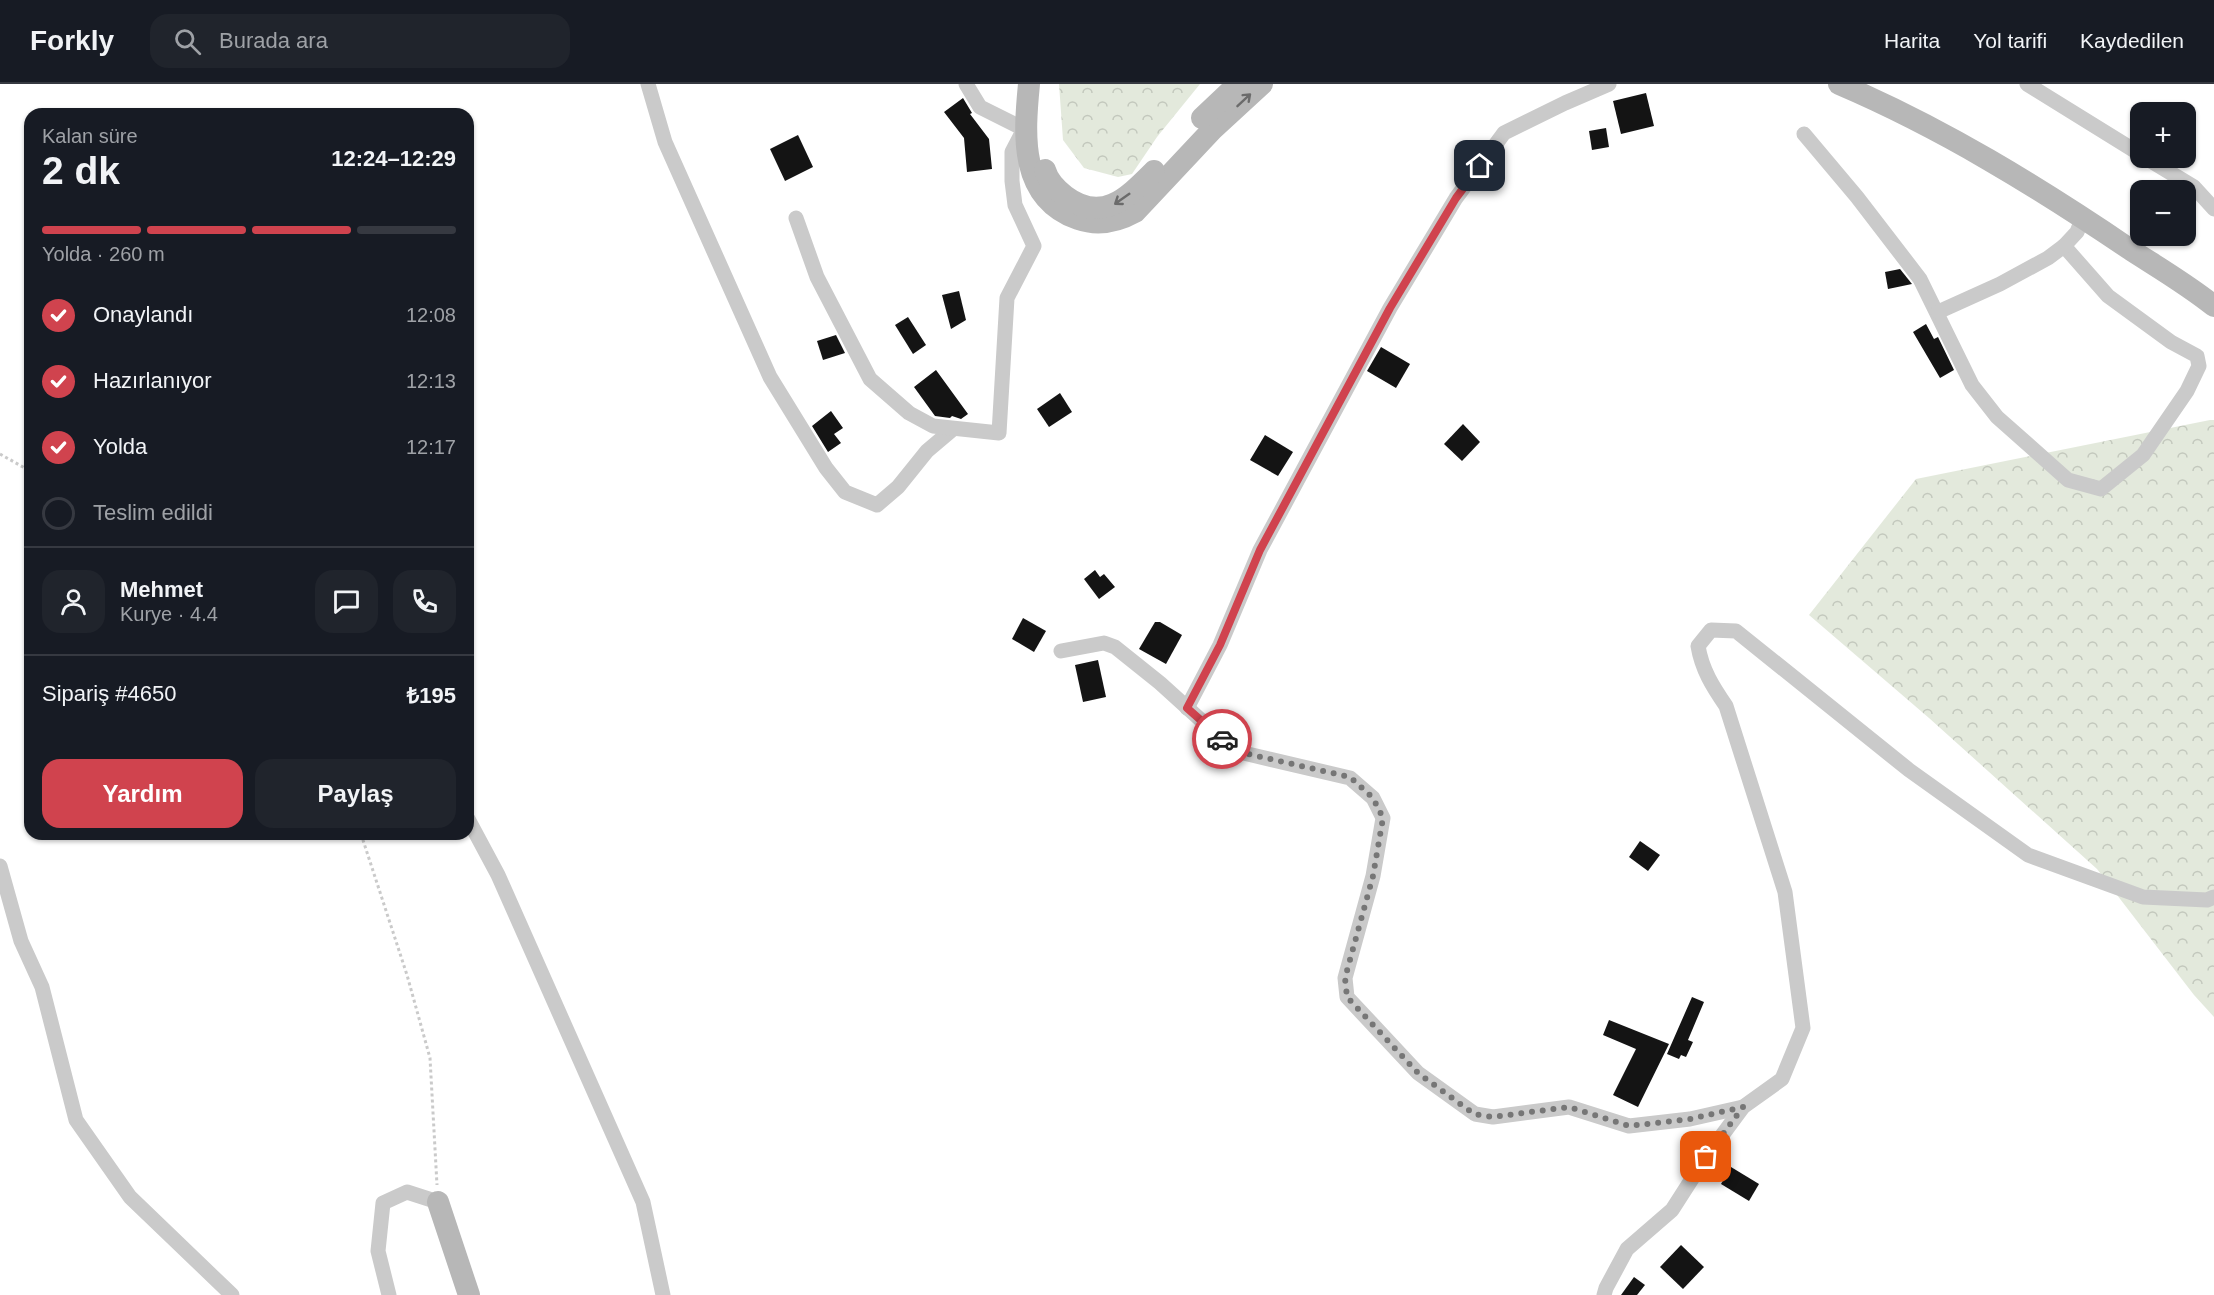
<!DOCTYPE html>
<html lang="tr">
<head>
<meta charset="utf-8">
<style>
  :root { --surface:#171b24; --page:#20242c; --text:#f1f3f6; --muted:#9ea1a6; --line:#363941; --accent:#d0434e }
  body { margin:0; font-family:Arial,sans-serif; background:var(--page); color:var(--text); height:100vh; display:flex; flex-direction:column; font-size:22px; white-space:nowrap }
  * { box-sizing:border-box; margin:0 }
  p { font-size:20px; color:var(--muted) }
  .icon { flex:none; width:33px; height:33px; fill:none; stroke:currentColor; stroke-width:2; stroke-linecap:round; stroke-linejoin:round }
  .map { position:relative; flex:1; overflow:hidden }
  .drawer { position:absolute; left:24px; top:24px; width:450px; height:732px; display:flex; flex-direction:column; background:var(--surface); border-radius:18px; box-shadow:0 2px 4px #0004 }
  .drawer>* { flex:none }
  .controls { position:absolute; left:2130px; top:18px; display:grid; gap:12px }
  .controls a { display:grid; place-items:center; width:66px; height:66px; border-radius:12px; background:var(--surface); box-shadow:0 2px 4px #0004; font-size:30px }
  .pin { position:absolute; display:grid; place-items:center; width:51px; height:51px; color:#fff; margin:-26px; border-radius:12px; box-shadow:0 3px 9px #0006 }
  .courier { position:absolute; display:grid; place-items:center; width:60px; height:60px; margin:-30px; border:4px solid #d0434e; border-radius:50%; background:#fff; color:#222; box-shadow:0 2px 8px #0007 }
  .headline em { font-style:normal; font-weight:700 }
  .headline div { display:flex; flex-direction:column-reverse }
  .headline { display:flex; align-items:center; justify-content:space-between; height:102px; padding:0 18px }
  h1 { font-size:39px; font-weight:700; line-height:45px }
  .bar { display:grid; grid-template-columns:repeat(4,1fr); gap:9px 6px; align-content:center; height:72px; padding:0 18px }
  .bar i { height:8px; border-radius:4px; background:var(--line) }
  .bar .current { background:var(--accent) }
  .bar p { grid-column:span 4 }
  .line { display:flex; align-items:center; gap:15px; padding:0 18px; border-top:2px solid var(--line) }
  .line div { flex:1 }
  .round { display:grid; place-items:center; flex:none; width:63px; height:63px; border-radius:18px; background:var(--page) }
  ol { padding:0 18px; list-style:none }
  li { display:flex; align-items:center; gap:18px; height:66px }
  li p { margin-inline-start:auto }
  li .icon { padding:6px; border-radius:50%; background:var(--accent); color:#fff; stroke-width:4 }
  li:last-child { color:var(--muted) }
  li i { width:33px; height:33px; border:3px solid var(--line); border-radius:50% }
  .button { display:flex; gap:12px; margin-top:auto; padding:12px 18px }
  .button a { flex:1; height:69px; border-radius:18px; background:var(--accent); color:#fff; font-size:24px; font-weight:700; line-height:69px; text-align:center }
  .button a+a { background:var(--page); color:var(--text) }
  header { display:flex; align-items:center; gap:36px; box-sizing:border-box; height:84px; padding:0 30px; background:var(--surface); border-bottom:2px solid var(--line) }
  header strong { font-size:28px }
  nav { display:flex; gap:33px; margin-inline-start:auto; font-size:21px }
  .search { width:420px; height:54px; background:var(--page); display:flex; align-items:center; gap:15px; box-sizing:border-box; padding:0 21px; border-radius:18px; color:var(--muted); font-size:22px }
  .map>svg:first-child { display:block }
  .forest { fill:url(#forest-crowns) }
  .building { fill:#141414 }
  .lines { fill:none; stroke-linecap:round; stroke-linejoin:round }
  .path { stroke:#cacaca; stroke-width:3; stroke-dasharray:3 3; stroke-linecap:butt }
  .street { stroke:#cacaca; stroke-width:15 }
  .secondary { stroke:#b7b7b7; stroke-width:22 }
  .oneway { stroke:#6b6b6b }
  .done { stroke:#767676; stroke-width:6; stroke-dasharray:0 10.8 }
  .route { stroke:#d0434e; stroke-width:8 }
</style>
</head>
<body>
<header>
<strong>Forkly</strong>
<div class="search"><svg class="icon" aria-label="search" viewBox="0 0 24 24"><circle cx="10" cy="10" r="6"/><path d="M15 15l6 6"/></svg>Burada ara</div>
<nav><a>Harita</a><a>Yol tarifi</a><a>Kaydedilen</a></nav>
</header>
<div class="map">
<svg width="2214" height="1211" viewBox="0 0 2214 1211">
  <defs>
    <pattern id="forest-crowns" width="20" height="18" patternUnits="userSpaceOnUse" patternTransform="scale(1.5)"><rect width="20" height="18" fill="#e3e9dc"/><path d="M2 6a3 3 0 1 1 6 0M12 15a3 3 0 1 1 6 0" fill="none" stroke="#c3c8bd"/></pattern>
  </defs>
  <rect width="100%" height="100%" fill="#fff"/>
  <g class="forest">
    <polygon points="1059,0 1200,0 1157,53 1132,90 1118,93 1084,84 1063,56"/>
    <polygon points="2210,336 2214,336 2214,933 2194,911 2097,785 1929,634 1809,531 1916,395"/>
  </g>
  <g class="building">
    <polygon points="1646,9 1654,42 1621,50 1613,17"/>
    <polygon points="963,14 972,29 970,30 989,55 992,85 967,88 964,54 944,28"/>
    <polygon points="1606,44 1609,63 1592,66 1589,47"/>
    <polygon points="798,51 813,83 785,97 770,65"/>
    <polygon points="1900,185 1912,200 1888,205 1885,188"/>
    <polygon points="959,207 966,236 951,245 942,211"/>
    <polygon points="908,233 926,261 913,270 895,241"/>
    <polygon points="1926,240 1934,255 1938,253 1954,286 1940,294 1913,248"/>
    <polygon points="836,251 845,269 823,276 817,257"/>
    <polygon points="1381,263 1410,280 1396,304 1367,287"/>
    <polygon points="936,286 968,330 961,335 952,332 950,334 935,332 914,303"/>
    <polygon points="1060,309 1072,328 1049,343 1037,325"/>
    <polygon points="831,327 843,344 834,350 841,359 828,368 812,342"/>
    <polygon points="1463,340 1480,358 1462,377 1444,360"/>
    <polygon points="1265,351 1293,368 1278,392 1250,376"/>
    <polygon points="1095,486 1100,493 1104,490 1115,503 1099,515 1084,495"/>
    <polygon points="1023,534 1046,547 1034,568 1012,555"/>
    <polygon points="1155,538 1160,538 1182,551 1166,580 1139,565"/>
    <polygon points="1098,576 1106,613 1083,618 1075,581"/>
    <polygon points="1640,757 1660,771 1648,787 1629,773"/>
    <polygon points="1692,913 1704,918 1688,956 1693,958 1686,973 1681,971 1679,975 1667,970"/>
    <polygon points="1609,936 1669,960 1638,1023 1613,1011 1636,965 1603,951"/>
    <polygon points="1731,1083 1759,1100 1749,1117 1721,1100"/>
    <polygon points="1681,1161 1704,1183 1683,1205 1660,1183"/>
    <polygon points="1634,1193 1645,1201 1637,1211 1621,1211"/>
  </g>
  <g class="lines">
    <g class="path">
      <polyline points="0,370 30,387"/>
      <polyline points="361,750 407,891 430,974 437,1101"/>
    </g>
    <g class="street">
      <polyline points="648,0 665,58 770,293 826,384 845,408 877,421 898,403 927,367 953,345"/>
      <polyline points="2027,0 2140,70"/>
      <polyline points="1804,50 1857,113 1920,195 1972,301 1997,333 2068,396 2101,405 2143,371 2187,307 2199,282 2197,272 2171,258 2108,212 2064,162"/>
      <polyline points="2146,74 2194,103 2214,125"/>
      <polyline points="796,134 817,193 870,295 909,329 933,342 999,349 1007,214 1034,162 1015,121 1012,97 1012,68 1024,45 980,23 966,0"/>
      <polyline points="1938,228 2000,200 2048,174 2064,162 2077,148 2083,133"/>
      <polyline points="1061,567 1104,559 1115,563 1160,599 1235,667 1350,694 1373,714 1383,734 1373,792 1345,894 1347,913 1418,989 1475,1030 1493,1033 1569,1023 1629,1042 1690,1035 1743,1023"/>
      <polyline points="1187,624 1220,561 1260,466 1390,224 1456,114 1504,49 1565,19 1609,0"/>
      <polyline points="468,735 498,791 643,1118 663,1211"/>
      <polyline points="0,782 21,857 42,903 76,1036 130,1113 232,1211"/>
      <polyline points="389,1211 378,1167 383,1119 407,1108 438,1118"/>
      <path d="M1604,1211L1606,1204L1627,1165L1672,1126L1706,1073L1743,1023L1782,995L1803,944L1785,808L1726,622C1713,603 1702,586 1698,562L1711,546L1736,547L1909,686L2028,771L2143,813L2207,816L2214,813"/>
    </g>
    <g class="secondary">
      <path d="M1029,0C1024,51 1019,114 1078,135C1098,142 1117,138 1135,128L1212,46L1262,0"/>
      <path d="M1839,0C1942,44 2038,103 2131,166C2159,184 2188,201 2214,222"/>
      <polyline points="1202,34 1238,0"/>
      <path d="M1045,86C1048,97 1056,105 1065,112C1102,140 1127,114 1154,87"/>
      <polyline points="438,1118 469,1211"/>
    </g>
  </g>
  <defs><path id="oneway-shaft" d="M-6 0H5M1.5-3L5.5 0L1.5 3" fill="none" stroke-width="1.6" stroke-linecap="round" stroke-linejoin="round" transform="scale(1.5)"/></defs>
  <g class="oneway">
    <use href="#oneway-shaft" transform="translate(1244 16) rotate(-43)"/>
    <use href="#oneway-shaft" transform="translate(1122 115) rotate(145)"/>
  </g>
  <g class="lines">
    <polyline class="done" points="1222,655 1235,667 1350,693 1373,714 1383,734 1373,792 1345,894 1347,913 1418,989 1474,1030 1493,1033 1569,1023 1629,1042 1690,1035 1743,1023 1706,1073"/>
    <polyline class="route" points="1222,655 1187,624 1220,561 1260,466 1390,224 1456,114 1480,82"/>
  </g>
</svg>
<div class="controls">
<a>+</a>
<a>−</a>
</div>
<div class="pin" style="left:1706px;top:1073px;background:#ea580c"><svg class="icon" aria-label="bag" viewBox="0 0 24 24"><path d="M5 8h14l-1 12H6zM9 8a3 3 0 0 1 6 0"/></svg></div>
<div class="pin" style="left:1480px;top:82px;background:#1f2937"><svg class="icon" aria-label="home" viewBox="0 0 24 24"><path d="M3 11l9-7 9 7M6 9v11h12V9"/></svg></div>
<div class="courier" style="left:1222px;top:655px"><svg class="icon" aria-label="car" viewBox="0 0 24 24"><path d="M5 17H2v-5l4-1 3-4h7l3 4 3 1v5h-3M9 17h6M6 11h13"/><circle cx="7" cy="17" r="2"/><circle cx="17" cy="17" r="2"/></svg></div>
<section class="drawer">
<div class="headline"><div><h1>2 dk</h1><p>Kalan süre</p></div><em>12:24–12:29</em></div>
<div class="bar"><i class="current"></i><i class="current"></i><i class="current"></i><i></i><p>Yolda · 260 m</p></div>
<ol>
<li><svg class="icon" aria-label="check" viewBox="0 0 24 24"><path d="M5 12l5 5 9-10"/></svg>Onaylandı<p>12:08</p></li>
<li><svg class="icon" aria-label="check" viewBox="0 0 24 24"><path d="M5 12l5 5 9-10"/></svg>Hazırlanıyor<p>12:13</p></li>
<li><svg class="icon" aria-label="check" viewBox="0 0 24 24"><path d="M5 12l5 5 9-10"/></svg>Yolda<p>12:17</p></li>
<li><i></i>Teslim edildi</li>
</ol>
<div class="line" style="height:108px"><a class="round"><svg class="icon" aria-label="person" viewBox="0 0 24 24"><circle cx="12" cy="8" r="4"/><path d="M4 21q1-7 8-7t8 7"/></svg></a><div><b>Mehmet</b><p>Kurye · 4.4</p></div><a class="round"><svg class="icon" aria-label="chat" viewBox="0 0 24 24"><path d="M4 5h16v11H9l-5 4z"/></svg></a><a class="round"><svg class="icon" aria-label="phone" viewBox="0 0 24 24"><path d="M5 4h4l2 5-3 2q2 4 5 5l2-3 5 2v4C11 20 4 13 5 4z"/></svg></a></div>
<div class="line" style="height:78px"><div>Sipariş #4650</div><b>₺195</b></div>
<div class="button"><a>Yardım</a><a>Paylaş</a></div>
</section>
</div>
</body>
</html>
